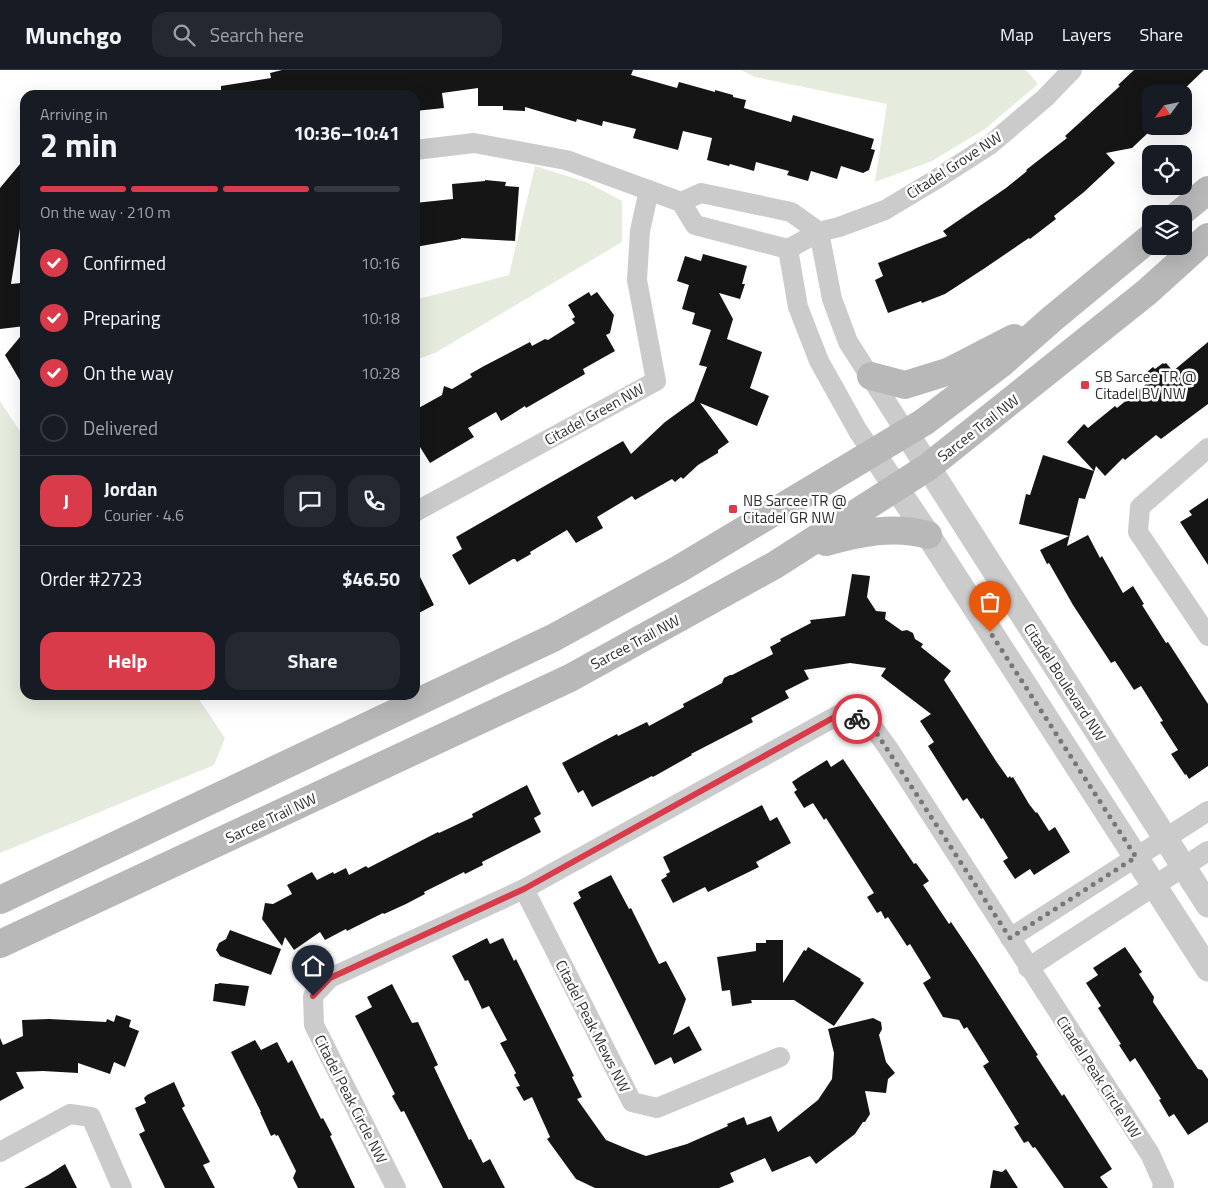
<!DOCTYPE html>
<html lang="en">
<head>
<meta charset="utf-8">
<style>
  :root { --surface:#171b24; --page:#242831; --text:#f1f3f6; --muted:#9ea1a6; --line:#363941; --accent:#da3b4a }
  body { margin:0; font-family:"Titillium Web",sans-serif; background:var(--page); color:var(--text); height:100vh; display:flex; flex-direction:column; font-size:19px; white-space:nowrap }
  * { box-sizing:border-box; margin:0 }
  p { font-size:16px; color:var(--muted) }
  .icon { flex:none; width:28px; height:28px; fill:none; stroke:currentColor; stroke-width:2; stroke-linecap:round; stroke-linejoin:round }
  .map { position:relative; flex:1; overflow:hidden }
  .sheet { position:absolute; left:20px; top:20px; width:400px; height:610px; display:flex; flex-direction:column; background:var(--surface); border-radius:15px; box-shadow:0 5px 20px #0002 }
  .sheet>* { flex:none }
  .needle { width:32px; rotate:237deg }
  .controls { position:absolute; left:1142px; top:15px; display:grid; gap:10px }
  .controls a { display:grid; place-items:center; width:50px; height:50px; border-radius:10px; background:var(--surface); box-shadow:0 5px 20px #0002; font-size:25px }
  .pin { position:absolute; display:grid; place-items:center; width:42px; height:42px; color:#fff; margin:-51px -21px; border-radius:50% 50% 50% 0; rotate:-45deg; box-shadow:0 0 5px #0007 }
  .pin .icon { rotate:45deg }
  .courier { position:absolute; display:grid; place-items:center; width:50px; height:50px; margin:-25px; border:4px solid #da3b4a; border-radius:50%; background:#fff; color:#222; box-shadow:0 1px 6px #0007 }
  .head em { font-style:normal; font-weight:700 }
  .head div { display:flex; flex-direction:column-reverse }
  .head { display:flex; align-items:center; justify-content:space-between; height:85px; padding:0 20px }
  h1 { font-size:32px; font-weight:700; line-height:38px }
  .bar { display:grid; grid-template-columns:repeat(4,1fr); gap:8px 5px; align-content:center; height:60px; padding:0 20px }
  .bar i { height:6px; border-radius:4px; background:var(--line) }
  .bar .current { background:var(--accent) }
  .bar p { grid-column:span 4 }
  .line { display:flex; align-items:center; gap:12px; padding:0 20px; border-top:1px solid var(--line) }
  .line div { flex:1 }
  .round { display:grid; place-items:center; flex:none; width:52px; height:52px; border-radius:15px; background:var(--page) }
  ol { padding:0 20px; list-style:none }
  li { display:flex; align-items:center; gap:15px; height:55px }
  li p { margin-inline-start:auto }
  li .icon { padding:5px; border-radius:50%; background:var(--accent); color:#fff; stroke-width:4 }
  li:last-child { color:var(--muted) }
  li i { width:28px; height:28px; border:2px solid var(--line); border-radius:50% }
  .button { display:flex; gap:10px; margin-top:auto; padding:10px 20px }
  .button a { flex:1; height:58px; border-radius:15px; background:var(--accent); color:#fff; font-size:20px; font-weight:700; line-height:58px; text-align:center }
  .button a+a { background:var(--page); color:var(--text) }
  header { display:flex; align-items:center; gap:30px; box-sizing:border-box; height:70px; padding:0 25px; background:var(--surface); border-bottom:1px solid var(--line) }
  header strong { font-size:24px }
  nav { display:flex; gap:28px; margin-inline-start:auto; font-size:18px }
  .search { width:350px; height:45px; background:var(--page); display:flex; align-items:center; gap:12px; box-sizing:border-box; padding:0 18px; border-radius:15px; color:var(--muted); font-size:19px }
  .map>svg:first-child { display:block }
  .green { fill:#e5ebdd }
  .building { fill:#151515 }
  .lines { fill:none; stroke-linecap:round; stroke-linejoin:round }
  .minor { stroke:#cbcbcb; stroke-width:20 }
  .tertiary { stroke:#cbcbcb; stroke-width:25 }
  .secondary { stroke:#b8b8b8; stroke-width:28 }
  .done { stroke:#777; stroke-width:5; stroke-dasharray:0 9 }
  .route { stroke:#da3b4a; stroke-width:6 }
  .poi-dot { fill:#da3b4a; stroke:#fff; stroke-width:2 }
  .labels { text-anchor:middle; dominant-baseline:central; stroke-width:5; stroke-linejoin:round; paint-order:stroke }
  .street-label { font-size:15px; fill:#2e2e2e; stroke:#fff }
  .poi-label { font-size:15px; fill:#2e2e2e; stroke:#fff; text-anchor:start }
</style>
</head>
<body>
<header>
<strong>Munchgo</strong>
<div class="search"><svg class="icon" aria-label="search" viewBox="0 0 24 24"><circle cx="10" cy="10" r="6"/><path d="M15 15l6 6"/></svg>Search here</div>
<nav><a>Map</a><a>Layers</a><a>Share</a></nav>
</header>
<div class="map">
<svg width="1208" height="1118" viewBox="0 0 1208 1118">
  <rect width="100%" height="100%" fill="#fff"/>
  <g class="green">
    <polygon points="741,0 1026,0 1038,14 985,59 932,91 875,112 887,34 755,7"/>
    <polygon points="535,96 586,112 622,131 622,172 435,283 415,290 415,230 509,205"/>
    <polygon points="0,331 25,369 25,625 196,625 225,668 214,695 0,783"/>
  </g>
  <g class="building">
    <polygon points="282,0 633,0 631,5 677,18 679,12 715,22 715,20 733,25 733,27 746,30 744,38 791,52 793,45 874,69 871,79 875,80 869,100 863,103 841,96 837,109 811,101 808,111 787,105 789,101 756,92 754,101 730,94 729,96 707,90 712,68 683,61 678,80 633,68 636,59 603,51 602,56 577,49 576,52 525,37 525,41 503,40 503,36 478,36 478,18 442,23 444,38 415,41 415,25 221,25 221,16 271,8 270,3"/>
    <polygon points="1134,0 1204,0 1179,24 1151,24 1151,60 1132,78 1106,83 1115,93 1084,122 1054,146 1056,149 1030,169 1029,168 985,198 945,224 922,233 921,231 888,243 875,210 883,206 878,193 947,166 943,161 1006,118 1027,101 1026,100 1067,68 1065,66 1120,16 1118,15"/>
    <polygon points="25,88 25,155 21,152 11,214 21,213 25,239 25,256 0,259 0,118"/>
    <polygon points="485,110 506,112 505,116 519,117 515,171 461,168 461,169 415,177 415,133 453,129 452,114 485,111"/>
    <polygon points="703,184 747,196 742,214 745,214 740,229 719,223 733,249 727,269 762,282 750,318 769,326 757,356 700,333 729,372 718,380 718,383 698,395 683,409 681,407 675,412 672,409 635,430 632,426 597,447 603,458 576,473 567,460 530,482 531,484 517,492 515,489 513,489 469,515 452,485 462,479 456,467 623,371 631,384 665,352 694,331 707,297 699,295 711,260 692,254 695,243 682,239 689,215 677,211 685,186 701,191"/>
    <polygon points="589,222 591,226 597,222 614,245 610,263 606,265 615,281 583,299 585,304 526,338 525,336 501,351 496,342 468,358 474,367 430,393 420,377 415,380 415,340 442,325 444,316 452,319 472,307 470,304 484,296 530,272 532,276 545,269 548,270 575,253 572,249 575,247 568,235"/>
    <polygon points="25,261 25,319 5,285"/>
    <polygon points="1208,272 1208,334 1161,369 1156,365 1125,390 1123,388 1105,406 1096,396 1085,429 1079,428 1067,476 1088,465 1100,488 1102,486 1123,523 1133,516 1144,534 1142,535 1166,573 1168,572 1208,634 1208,696 1189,709 1186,704 1185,705 1171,684 1178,680 1160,652 1163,651 1141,616 1134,620 1115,591 1111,593 1073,535 1049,493 1047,494 1040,480 1069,466 1019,454 1026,424 1030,425 1043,385 1094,401 1067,372 1084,354 1088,358 1115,336 1117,338 1146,314 1141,307 1153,297 1155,299 1163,293 1164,294 1166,293 1173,301"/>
    <polygon points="1208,428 1208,495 1180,452 1192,445 1189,441"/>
    <polygon points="415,497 434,535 415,545"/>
    <polygon points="852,504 870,506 867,527 876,541 886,542 885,549 902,561 907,560 913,563 915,569 923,574 921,577 951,601 944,610 996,691 1008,708 1010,706 1011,708 1013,707 1029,734 1036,743 1037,742 1049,761 1055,757 1070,782 1034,805 1030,799 1015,809 1003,791 1008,788 983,748 981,749 967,728 963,731 928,676 934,672 920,651 931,644 881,606 886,598 850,593 804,600 809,609 785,621 789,628 751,648 753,652 691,684 692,685 653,707 652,706 592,737 583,720 578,723 562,693 617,664 618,666 647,652 649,656 684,637 683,634 722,613 724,608 730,605 732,605 773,584 770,577 781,571 780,569 811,553 810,550 845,546"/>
    <polygon points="843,689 914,794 916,793 929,811 923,815 949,854 951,852 976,889 1038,985 1036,986 1062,1026 1064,1024 1112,1099 1100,1107 1108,1118 1064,1118 1035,1077 1033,1078 1028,1071 1024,1073 1014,1057 1019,1054 983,996 989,992 967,957 964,959 959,950 943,947 923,913 931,908 910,874 907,876 888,847 885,849 881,841 877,843 867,827 874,823 826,748 824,750 813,733 804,738 794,722 797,720 792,712 801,706 827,690 831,697"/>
    <polygon points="527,715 541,744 534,748 541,762 482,792 483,795 465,804 464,802 424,822 425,824 406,834 384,844 383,843 347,861 346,859 325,870 320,862 294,880 285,867 282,876 262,849 265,833 273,834 292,824 287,815 312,802 317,810 333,802 334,804 346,798 349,805 366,796 368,798 438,762 439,763 473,747 472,744"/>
    <polygon points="762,735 770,751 777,747 791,773 756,792 759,797 708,822 705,817 673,833 661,810 667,806 666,804 670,802 663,787"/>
    <polygon points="611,805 629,839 631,838 659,894 666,891 686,929 673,965 689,956 702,980 674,994 671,987 655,995 573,833 581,828 578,822"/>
    <polygon points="230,860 281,879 271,905 220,886 216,880 219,873 226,869"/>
    <polygon points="487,868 490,874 503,868 514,891 516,889 574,1006 572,1007 582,1027 577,1029 606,1070 630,1080 646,1086 687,1074 728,1056 727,1054 744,1047 747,1055 771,1046 778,1062 818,1030 832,1009 834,983 828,959 873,948 881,952 882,959 879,965 886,992 895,1003 888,1009 886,1023 865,1021 870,1044 865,1052 863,1052 855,1064 816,1094 810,1086 772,1102 765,1088 730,1103 734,1112 719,1118 595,1118 576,1109 547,1069 550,1067 532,1027 524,1031 516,1017 520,1016 514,1005 516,1003 500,973 507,970 489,936 482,939 468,910 465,911 452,886"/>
    <polygon points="766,870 783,870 783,913 804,880 806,881 808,877 861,909 860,910 864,913 834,956 794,930 751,930 752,933 732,936 730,920 722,921 717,887 756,881 756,873 766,873"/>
    <polygon points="1125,877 1142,902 1139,904 1154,927 1153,932 1198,999 1202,1000 1208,1009 1208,1052 1188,1065 1174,1044 1169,1047 1159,1030 1161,1029 1135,988 1130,992 1119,975 1121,974 1098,938 1101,936 1086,913 1098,905 1093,898"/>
    <polygon points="219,913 249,916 245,936 213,931 215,914 218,914"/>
    <polygon points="392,914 412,953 418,952 425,967 438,995 434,997 441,1012 469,1070 471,1069 483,1093 490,1089 505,1118 443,1118 404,1041 401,1042 392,1026 395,1024 355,946 372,937 367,927"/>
    <polygon points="116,945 131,950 129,957 139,961 125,997 114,992 110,1004 78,993 78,1003 43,1001 16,1002 24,1018 0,1031 0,968 3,975 23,966 22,950 49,949 106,952 107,949 114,952"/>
    <polygon points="255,970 261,980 277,972 288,993 292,990 321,1049 323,1048 332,1065 330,1066 355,1118 298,1118 293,1108 296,1101 278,1065 276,1066 275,1064 271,1066 260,1042 261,1042 231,982"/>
    <polygon points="174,1012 185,1036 182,1038 210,1092 203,1095 215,1118 165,1118 139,1064 145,1061 135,1038 146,1033 144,1028 147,1025"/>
    <polygon points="65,1094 77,1118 24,1118 48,1105"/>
    <polygon points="1006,1099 1018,1118 990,1118 993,1100 1002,1102"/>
  </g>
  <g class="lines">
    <g class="minor">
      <polyline points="415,80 474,73 566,90 681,132 695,155 788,179 819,162 839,157 885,140 935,110 991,74 1045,28 1072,0"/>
      <polyline points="681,132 701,123 791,142 819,162 832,229 848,272 907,364"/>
      <polyline points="788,179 798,237 819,291 858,361 873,383"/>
      <polyline points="1208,378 1140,437 1138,462 1208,566"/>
      <polyline points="415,442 656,311 637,210 640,161 649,120"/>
      <polyline points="524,819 632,1032 657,1038 780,987"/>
      <polyline points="1010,868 1208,741"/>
      <polyline points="1028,898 1208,781"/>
      <polyline points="0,1082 70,1044 91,1047 122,1118"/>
      <polyline points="396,1118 314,955 313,926 330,908 524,819 840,644 870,653 888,678 1150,1084 1164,1115 1162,1118"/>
    </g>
    <g class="tertiary">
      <polyline points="907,364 1208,835"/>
      <polyline points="873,383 928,465 1208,899"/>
    </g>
    <g class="secondary">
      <polyline points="1179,144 1208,120"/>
      <polyline points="871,306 905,315 950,301 1014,268"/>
      <path d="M826,472C859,463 894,455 928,465"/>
      <polyline points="0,830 553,568 679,499 924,352 1002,293 1053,248 1151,167"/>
      <polyline points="0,874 570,608 775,495 928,397 1147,222 1208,167"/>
    </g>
  </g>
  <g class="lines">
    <polyline class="done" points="857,649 870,653 1010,868 1136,787 990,562"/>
    <polyline class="route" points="313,926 330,908 524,819 840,644 857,649"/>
  </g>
  <g class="poi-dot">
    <rect x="1080" y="310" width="10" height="10" rx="2.5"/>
    <rect x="728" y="434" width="10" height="10" rx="2.5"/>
  </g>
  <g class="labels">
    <g class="street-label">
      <text transform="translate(954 95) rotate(-33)">Citadel Grove NW</text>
      <text transform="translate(594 344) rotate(-29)">Citadel Green NW</text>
      <text transform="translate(978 358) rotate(-38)">Sarcee Trail NW</text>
      <text transform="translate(635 572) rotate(-28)">Sarcee Trail NW</text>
      <text transform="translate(1065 612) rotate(57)">Citadel Boulevard NW</text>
      <text transform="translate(271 748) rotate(-25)">Sarcee Trail NW</text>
      <text transform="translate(593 956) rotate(63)">Citadel Peak Mews NW</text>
      <text transform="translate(1099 1007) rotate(57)">Citadel Peak Circle NW</text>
      <text transform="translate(351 1029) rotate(63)">Citadel Peak Circle NW</text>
    </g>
    <g class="poi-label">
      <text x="1095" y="306">SB Sarcee TR @<tspan x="1095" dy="17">Citadel BV NW</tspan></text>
      <text x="743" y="430">NB Sarcee TR @<tspan x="743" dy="17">Citadel GR NW</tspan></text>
    </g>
  </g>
</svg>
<div class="controls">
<a><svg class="needle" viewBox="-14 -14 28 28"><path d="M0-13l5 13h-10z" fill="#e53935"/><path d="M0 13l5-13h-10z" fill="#9ea1a6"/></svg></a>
<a><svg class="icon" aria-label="locate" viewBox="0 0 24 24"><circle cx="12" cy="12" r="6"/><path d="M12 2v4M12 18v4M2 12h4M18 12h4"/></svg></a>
<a><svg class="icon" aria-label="layers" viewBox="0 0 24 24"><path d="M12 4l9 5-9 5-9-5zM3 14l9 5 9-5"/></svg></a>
</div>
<div class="pin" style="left:990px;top:562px;background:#ea580c"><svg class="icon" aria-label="bag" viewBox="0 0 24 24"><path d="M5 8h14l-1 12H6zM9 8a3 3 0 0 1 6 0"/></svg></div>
<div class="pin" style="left:313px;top:926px;background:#1f2937"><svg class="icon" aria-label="home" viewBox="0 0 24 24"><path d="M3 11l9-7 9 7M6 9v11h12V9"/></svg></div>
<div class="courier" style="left:857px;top:649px"><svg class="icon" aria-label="bike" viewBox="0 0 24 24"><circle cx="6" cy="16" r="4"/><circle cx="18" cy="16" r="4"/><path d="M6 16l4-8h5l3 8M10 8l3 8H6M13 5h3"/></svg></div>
<section class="sheet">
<div class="head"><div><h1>2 min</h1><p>Arriving in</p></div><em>10:36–10:41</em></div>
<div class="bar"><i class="current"></i><i class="current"></i><i class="current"></i><i></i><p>On the way · 210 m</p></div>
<ol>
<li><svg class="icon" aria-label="check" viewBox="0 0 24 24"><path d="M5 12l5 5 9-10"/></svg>Confirmed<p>10:16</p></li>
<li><svg class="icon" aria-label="check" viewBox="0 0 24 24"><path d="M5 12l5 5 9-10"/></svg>Preparing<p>10:18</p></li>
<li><svg class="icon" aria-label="check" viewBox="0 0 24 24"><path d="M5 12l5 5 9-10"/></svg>On the way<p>10:28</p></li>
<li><i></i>Delivered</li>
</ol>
<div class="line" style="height:90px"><b class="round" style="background:var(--accent);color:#fff">J</b><div><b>Jordan</b><p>Courier · 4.6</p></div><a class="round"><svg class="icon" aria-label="chat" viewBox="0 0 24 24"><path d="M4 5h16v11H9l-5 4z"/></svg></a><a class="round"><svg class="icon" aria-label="phone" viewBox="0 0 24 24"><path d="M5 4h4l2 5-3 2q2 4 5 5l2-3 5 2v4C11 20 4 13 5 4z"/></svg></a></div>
<div class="line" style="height:65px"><div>Order #2723</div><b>$46.50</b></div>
<div class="button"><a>Help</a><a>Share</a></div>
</section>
</div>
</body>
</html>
